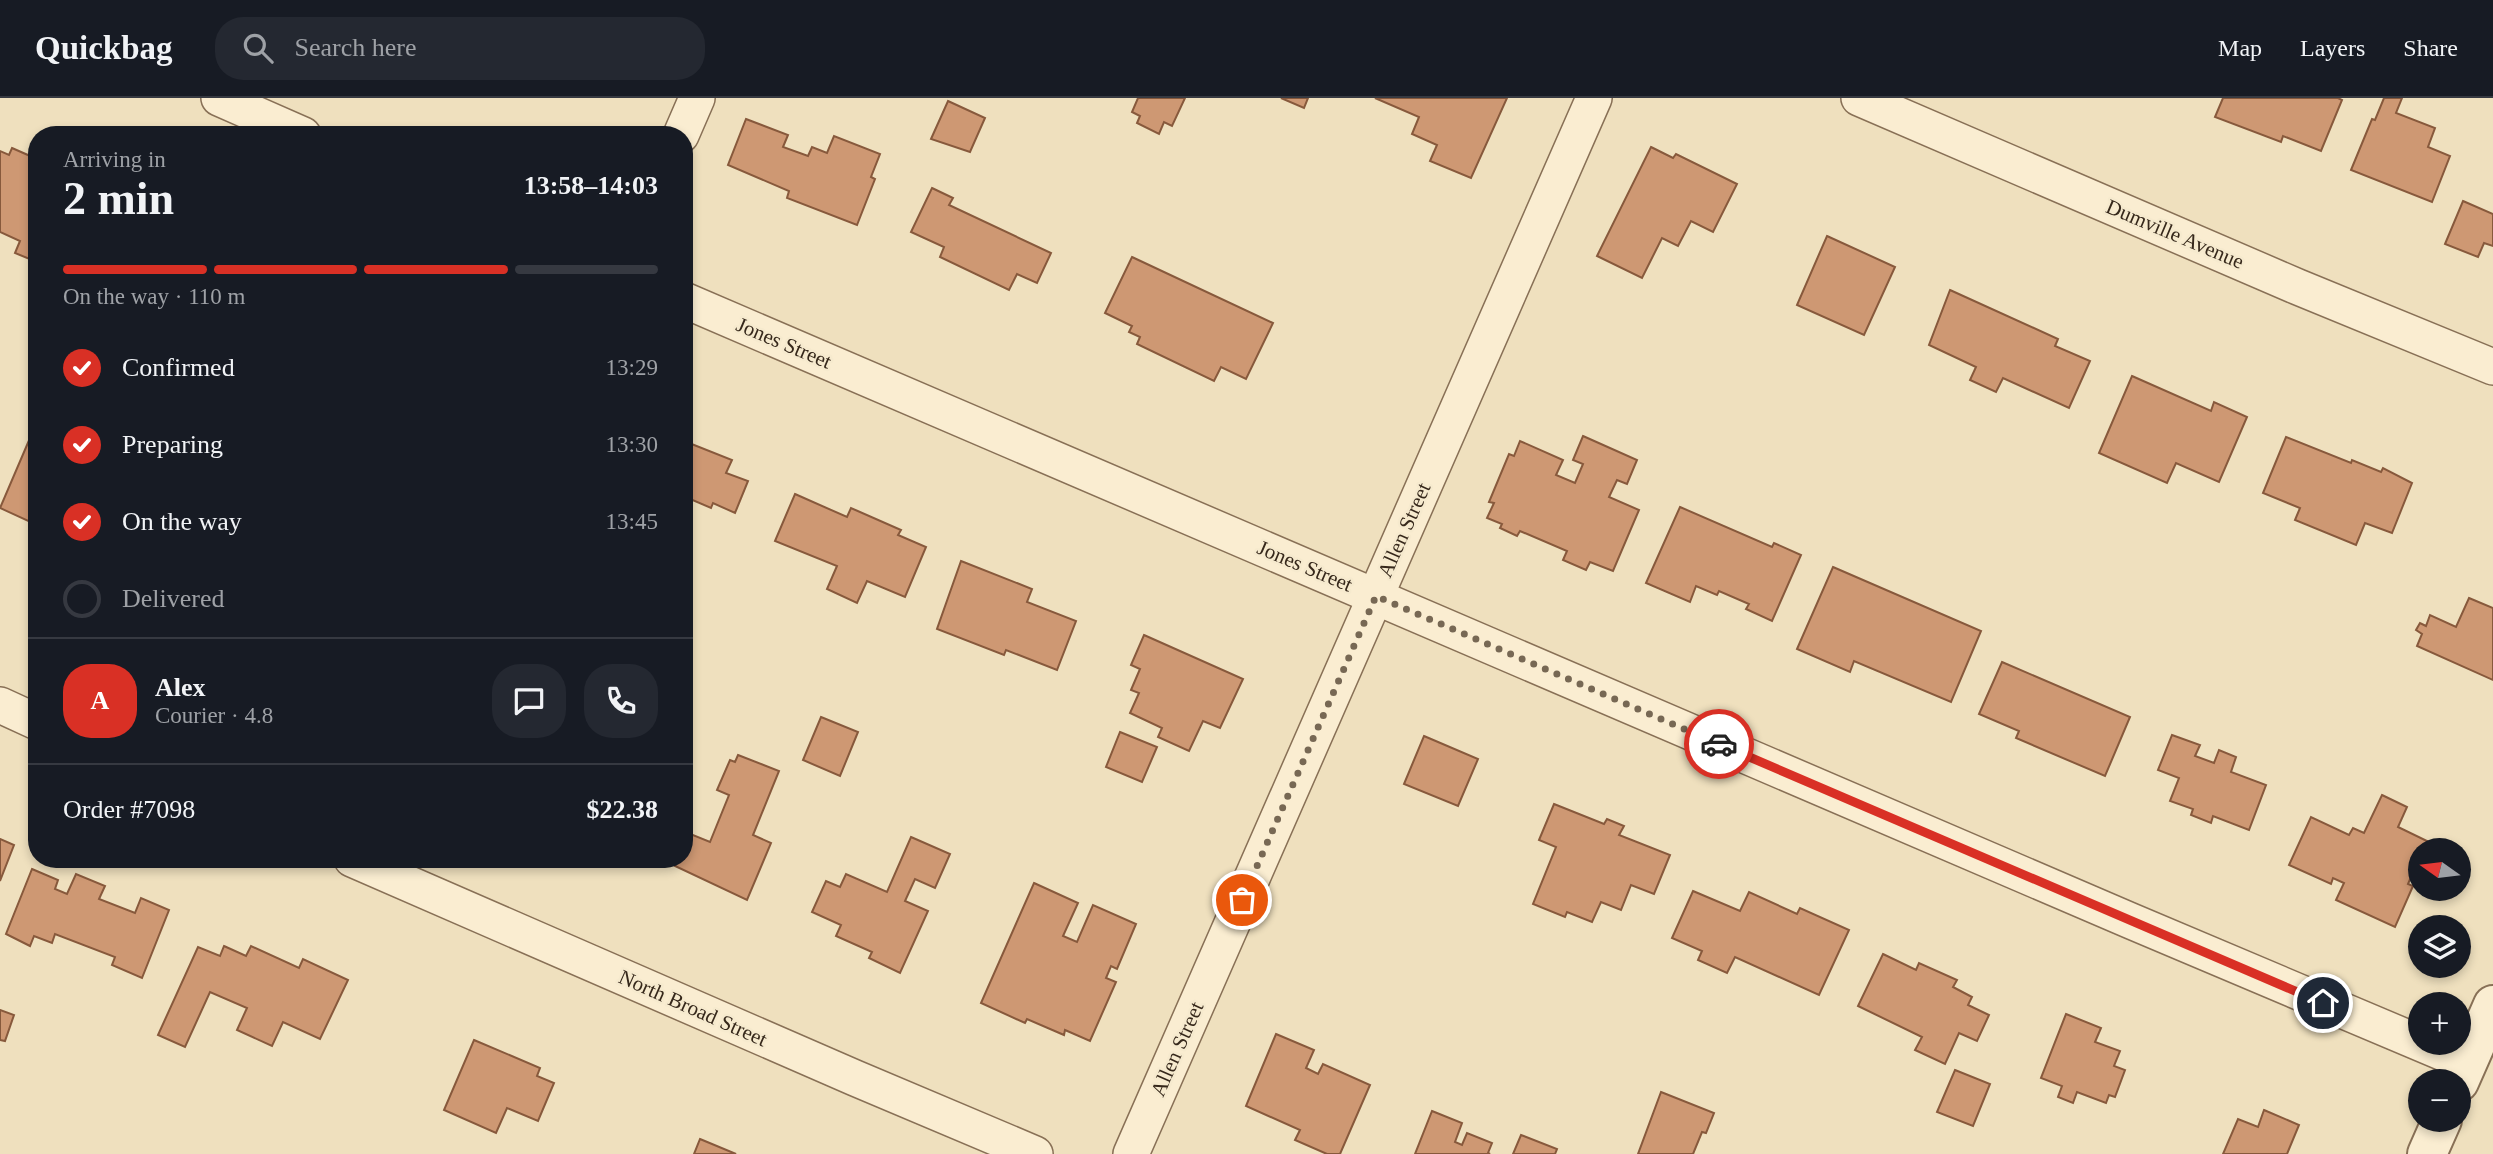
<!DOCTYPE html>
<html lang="en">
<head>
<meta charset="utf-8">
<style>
  :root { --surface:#171b24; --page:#242831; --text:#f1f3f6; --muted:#9ea1a6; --line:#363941; --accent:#d93025 }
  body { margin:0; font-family:"Times New Roman",serif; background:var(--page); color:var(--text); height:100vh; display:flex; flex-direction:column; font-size:26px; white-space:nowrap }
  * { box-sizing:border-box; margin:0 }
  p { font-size:23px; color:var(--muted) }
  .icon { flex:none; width:38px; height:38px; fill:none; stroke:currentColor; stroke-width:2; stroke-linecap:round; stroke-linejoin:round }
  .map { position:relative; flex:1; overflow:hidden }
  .panel { position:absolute; left:28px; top:28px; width:665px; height:742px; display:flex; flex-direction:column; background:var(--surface); border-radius:28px; box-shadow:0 4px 10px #0003 }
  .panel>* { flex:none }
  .needle { width:46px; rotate:284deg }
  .buttons { position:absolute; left:2408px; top:740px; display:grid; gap:14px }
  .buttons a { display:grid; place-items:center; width:63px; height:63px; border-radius:50%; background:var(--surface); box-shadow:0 4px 10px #0003; font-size:35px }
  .pin { position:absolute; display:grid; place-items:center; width:60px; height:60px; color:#fff; margin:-30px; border:4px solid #fff; border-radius:50%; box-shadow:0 2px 7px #0007 }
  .courier { position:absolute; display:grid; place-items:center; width:70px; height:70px; margin:-35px; border:5px solid #d93025; border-radius:50%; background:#fff; color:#222; box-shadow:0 2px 9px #0007 }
  .summary em { font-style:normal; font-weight:800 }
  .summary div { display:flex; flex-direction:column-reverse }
  .summary { display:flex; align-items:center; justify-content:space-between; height:119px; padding:0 35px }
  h1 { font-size:46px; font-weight:800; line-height:52px }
  .bar { display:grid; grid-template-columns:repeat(4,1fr); gap:10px 7px; align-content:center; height:84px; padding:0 35px }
  .bar i { height:9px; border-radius:5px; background:var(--line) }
  .bar .selected { background:var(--accent) }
  .bar p { grid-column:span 4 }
  .line { display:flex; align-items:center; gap:18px; padding:0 35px; border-top:2px solid var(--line) }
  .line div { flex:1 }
  .round { display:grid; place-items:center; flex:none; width:74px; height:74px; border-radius:28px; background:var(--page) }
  ol { padding:0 35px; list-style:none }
  li { display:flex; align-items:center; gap:21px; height:77px }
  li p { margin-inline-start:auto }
  li .icon { padding:7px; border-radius:50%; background:var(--accent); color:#fff; stroke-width:4 }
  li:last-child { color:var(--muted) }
  li i { width:38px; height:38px; border:4px solid var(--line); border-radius:50% }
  header { display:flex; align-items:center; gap:42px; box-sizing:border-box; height:98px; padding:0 35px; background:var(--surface); border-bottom:2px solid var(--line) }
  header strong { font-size:33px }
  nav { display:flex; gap:38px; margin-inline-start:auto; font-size:24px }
  .search { width:490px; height:63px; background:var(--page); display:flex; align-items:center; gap:18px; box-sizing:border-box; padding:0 24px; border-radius:28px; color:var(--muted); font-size:26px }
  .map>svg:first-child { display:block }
  .building { fill:#ce9873; stroke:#87593c; stroke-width:2 }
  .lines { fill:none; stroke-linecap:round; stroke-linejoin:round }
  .minor-casing { stroke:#887056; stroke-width:38 }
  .tertiary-casing { stroke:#887056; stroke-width:42 }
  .minor { stroke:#faedd1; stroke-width:35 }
  .tertiary { stroke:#faedd1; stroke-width:38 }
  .done { stroke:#776854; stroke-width:7; stroke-dasharray:0 12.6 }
  .route { stroke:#d93025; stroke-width:9 }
  .labels { text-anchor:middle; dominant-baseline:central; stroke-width:5; stroke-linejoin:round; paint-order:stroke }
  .street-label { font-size:21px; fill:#36281b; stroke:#f6eace }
</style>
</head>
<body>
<header>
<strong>Quickbag</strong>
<div class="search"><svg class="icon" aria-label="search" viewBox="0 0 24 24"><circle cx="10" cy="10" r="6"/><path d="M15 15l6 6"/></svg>Search here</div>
<nav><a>Map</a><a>Layers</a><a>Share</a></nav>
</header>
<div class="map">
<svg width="2493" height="1056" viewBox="0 0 2493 1056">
  <rect width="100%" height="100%" fill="#efe0be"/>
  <g class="building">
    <polygon points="1138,0 1185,0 1172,28 1164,24 1159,36 1137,25 1140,18 1132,14"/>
    <polygon points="1281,0 1308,0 1304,10"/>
    <polygon points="1375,0 1507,0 1471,80 1430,63 1437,47 1412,36 1419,19"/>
    <polygon points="2223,0 2338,0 2342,2 2321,53 2283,38 2281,44 2215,19"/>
    <polygon points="2384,0 2402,0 2396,15 2435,30 2428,49 2450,58 2432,104 2351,72 2372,21 2375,22"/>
    <polygon points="948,3 985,20 970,54 931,41"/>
    <polygon points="746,21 788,37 783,49 808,58 812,49 827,55 834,38 880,56 871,79 875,81 857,127 787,100 789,93 728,67"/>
    <polygon points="1651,49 1673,60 1676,56 1737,86 1713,134 1691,123 1678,148 1662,140 1642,180 1597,158"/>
    <polygon points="12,50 37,61 37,164 15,155 20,143 0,134 0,53 9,57"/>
    <polygon points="932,90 953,100 949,107 1051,155 1037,185 1017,176 1009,192 940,159 944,149 911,134"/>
    <polygon points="2463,103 2493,116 2493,148 2484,145 2478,159 2445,146"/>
    <polygon points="1827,138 1895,169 1864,237 1797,207"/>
    <polygon points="1132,159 1273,225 1246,281 1221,269 1214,283 1137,246 1140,239 1129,234 1132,228 1105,215"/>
    <polygon points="1950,192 2058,241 2055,248 2090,263 2069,310 2003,280 1996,294 1970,282 1976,269 1929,247"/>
    <polygon points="2132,278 2211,313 2214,304 2247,319 2219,384 2176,365 2167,385 2099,355"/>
    <polygon points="33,333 37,334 37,427 0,410"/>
    <polygon points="1583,338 1637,362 1627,386 1617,382 1609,399 1639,412 1613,473 1590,464 1586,472 1563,462 1567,453 1520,433 1517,438 1500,430 1502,426 1487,420 1494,405 1489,404 1509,356 1514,358 1520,343 1563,362 1556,377 1575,385 1583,366 1573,362"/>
    <polygon points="2286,339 2351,365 2352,362 2381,374 2383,370 2412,385 2392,435 2365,425 2356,447 2295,422 2300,410 2263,395"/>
    <polygon points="684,343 732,362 726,375 748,383 735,415 713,405 711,410 688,400 684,409"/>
    <polygon points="795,396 847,419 851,410 901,432 898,437 926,449 905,499 867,483 857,505 827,491 837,468 775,443"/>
    <polygon points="1680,409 1772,449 1774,445 1801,457 1772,523 1746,511 1749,506 1719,493 1717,497 1696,488 1690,504 1646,485"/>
    <polygon points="961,463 1032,491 1027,504 1076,523 1057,572 1006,552 1004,557 937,531"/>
    <polygon points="1833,469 1981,533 1951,604 1854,563 1850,574 1797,551"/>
    <polygon points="2469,500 2493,510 2493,582 2417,548 2422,536 2416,532 2420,525 2426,528 2430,517 2456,529"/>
    <polygon points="1144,537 1243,581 1220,630 1203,623 1189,653 1158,639 1162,630 1130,615 1139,595 1131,592 1140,571 1131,567"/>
    <polygon points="2002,564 2130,619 2105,678 2016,640 2019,633 1979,616"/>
    <polygon points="821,619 858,634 840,678 803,662"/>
    <polygon points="1120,634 1157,649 1142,684 1106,669"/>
    <polygon points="2172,637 2200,647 2195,658 2214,665 2219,652 2236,659 2231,674 2266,687 2249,732 2213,718 2211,725 2191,717 2193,711 2170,703 2179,680 2158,672"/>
    <polygon points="1424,638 1478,661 1458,708 1404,686"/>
    <polygon points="738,657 779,673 753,737 771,745 747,802 675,768 678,761 684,761 684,745 688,735 710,744 729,697 717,692 730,662 735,664"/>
    <polygon points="2382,697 2407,709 2398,729 2427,743 2423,752 2420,752 2420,758 2408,786 2413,788 2395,829 2336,802 2344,785 2333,780 2331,786 2289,767 2311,719 2349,737 2353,730 2364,735"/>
    <polygon points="1554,706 1604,726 1607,721 1624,728 1619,737 1670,757 1654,796 1631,787 1621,812 1601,804 1592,824 1567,814 1565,819 1533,806 1556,749 1539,742"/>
    <polygon points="911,739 950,756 935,790 915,781 905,803 928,813 900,875 869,860 872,854 836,838 841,827 812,814 826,783 840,789 846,776 887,794"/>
    <polygon points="0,741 14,747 0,783"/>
    <polygon points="32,771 58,782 55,791 67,796 76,776 105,788 99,801 135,815 141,800 169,812 142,880 112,867 115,859 55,836 52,845 34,838 30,848 6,836"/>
    <polygon points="1034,785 1078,805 1063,838 1077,844 1093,807 1136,826 1117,871 1111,868 1106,880 1116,884 1090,943 1065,932 1064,937 1027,921 1025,925 981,905"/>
    <polygon points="1693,793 1740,813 1749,794 1797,816 1800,810 1849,832 1819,897 1735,859 1727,875 1698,862 1702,853 1672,840"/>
    <polygon points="224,848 246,858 251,848 299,870 303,861 348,882 320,941 283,924 272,948 237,932 247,910 210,894 185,949 158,937 198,849 220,858"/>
    <polygon points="1883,856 1916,872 1919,865 1957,882 1953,889 1972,899 1968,907 1989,917 1977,943 1959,935 1945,966 1915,952 1922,939 1858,908"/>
    <polygon points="0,912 14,917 5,943 0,942"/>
    <polygon points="2066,916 2101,930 2095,944 2120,953 2114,968 2125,972 2115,999 2109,997 2106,1005 2077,994 2073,1005 2058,999 2062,988 2041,980"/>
    <polygon points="1276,936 1314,952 1306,970 1318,976 1323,966 1370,987 1340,1056 1327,1056 1295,1042 1300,1032 1246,1008"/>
    <polygon points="474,942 540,970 537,978 554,985 538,1023 507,1010 496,1035 444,1012"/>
    <polygon points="1955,972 1990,986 1973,1028 1937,1014"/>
    <polygon points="1661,994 1714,1015 1706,1035 1702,1034 1693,1056 1638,1056"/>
    <polygon points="2264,1012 2299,1027 2287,1056 2223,1056 2238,1021 2258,1029"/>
    <polygon points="1432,1013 1462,1025 1455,1044 1462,1047 1467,1035 1492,1045 1488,1055 1490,1056 1415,1056"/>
    <polygon points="1521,1037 1557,1051 1555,1056 1513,1056"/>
    <polygon points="700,1041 736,1056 694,1056"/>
  </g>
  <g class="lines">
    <g class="minor-casing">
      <g id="minor">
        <polyline points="219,0 303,37"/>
        <polyline points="1859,0 2298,189 2493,269"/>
        <polyline points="681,37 697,0"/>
        <polyline points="684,202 2131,823 2467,965"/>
        <polyline points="0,607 37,624"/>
        <polyline points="352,761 855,980 1035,1056"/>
        <polyline points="1131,1056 1594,0"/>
      </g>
    </g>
    <g class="tertiary-casing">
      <g id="tertiary">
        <polyline points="2459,984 2493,907"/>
        <polyline points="2427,1056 2442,1022"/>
      </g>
    </g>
    <use href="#minor" class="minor"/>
    <use href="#tertiary" class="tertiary"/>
  </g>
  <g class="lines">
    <polyline class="done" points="1242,802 1376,498 1719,646"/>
    <polyline class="route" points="1719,646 2323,905"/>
  </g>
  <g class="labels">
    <g class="street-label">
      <text transform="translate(2175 136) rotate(23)">Dumville Avenue</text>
      <text transform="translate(784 245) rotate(23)">Jones Street</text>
      <text transform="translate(1404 432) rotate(-66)">Allen Street</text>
      <text transform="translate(1305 468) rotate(23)">Jones Street</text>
      <text transform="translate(693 910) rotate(24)">North Broad Street</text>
      <text transform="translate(1177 951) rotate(-66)">Allen Street</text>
    </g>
  </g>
</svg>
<div class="buttons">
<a><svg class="needle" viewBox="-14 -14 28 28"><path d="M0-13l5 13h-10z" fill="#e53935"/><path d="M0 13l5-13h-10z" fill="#9ea1a6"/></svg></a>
<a><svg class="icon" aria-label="layers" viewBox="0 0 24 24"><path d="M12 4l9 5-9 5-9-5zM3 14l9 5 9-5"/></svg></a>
<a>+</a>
<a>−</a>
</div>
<div class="pin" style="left:1242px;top:802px;background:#ea580c"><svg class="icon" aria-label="bag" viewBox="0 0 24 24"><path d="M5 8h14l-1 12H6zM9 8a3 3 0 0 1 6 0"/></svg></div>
<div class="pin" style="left:2323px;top:905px;background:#1f2937"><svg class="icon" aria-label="home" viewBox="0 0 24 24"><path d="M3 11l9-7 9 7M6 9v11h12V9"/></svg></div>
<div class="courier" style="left:1719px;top:646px"><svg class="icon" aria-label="car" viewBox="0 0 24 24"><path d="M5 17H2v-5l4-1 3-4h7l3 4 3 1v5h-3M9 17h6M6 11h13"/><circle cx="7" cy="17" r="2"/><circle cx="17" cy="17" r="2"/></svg></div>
<section class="panel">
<div class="summary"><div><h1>2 min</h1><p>Arriving in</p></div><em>13:58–14:03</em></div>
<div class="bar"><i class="selected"></i><i class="selected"></i><i class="selected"></i><i></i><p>On the way · 110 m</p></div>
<ol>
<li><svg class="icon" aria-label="check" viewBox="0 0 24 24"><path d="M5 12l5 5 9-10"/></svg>Confirmed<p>13:29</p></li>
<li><svg class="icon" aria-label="check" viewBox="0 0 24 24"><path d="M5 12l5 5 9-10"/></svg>Preparing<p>13:30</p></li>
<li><svg class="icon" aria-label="check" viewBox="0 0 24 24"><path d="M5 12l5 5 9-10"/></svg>On the way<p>13:45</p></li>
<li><i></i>Delivered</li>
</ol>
<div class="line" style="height:126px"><b class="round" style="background:var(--accent);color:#fff">A</b><div><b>Alex</b><p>Courier · 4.8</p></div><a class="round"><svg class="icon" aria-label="chat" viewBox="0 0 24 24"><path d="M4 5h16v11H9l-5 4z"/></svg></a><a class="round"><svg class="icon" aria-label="phone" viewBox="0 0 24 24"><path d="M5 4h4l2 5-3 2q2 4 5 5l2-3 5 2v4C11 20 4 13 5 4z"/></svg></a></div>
<div class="line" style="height:91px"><div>Order #7098</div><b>$22.38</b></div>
</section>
</div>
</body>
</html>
